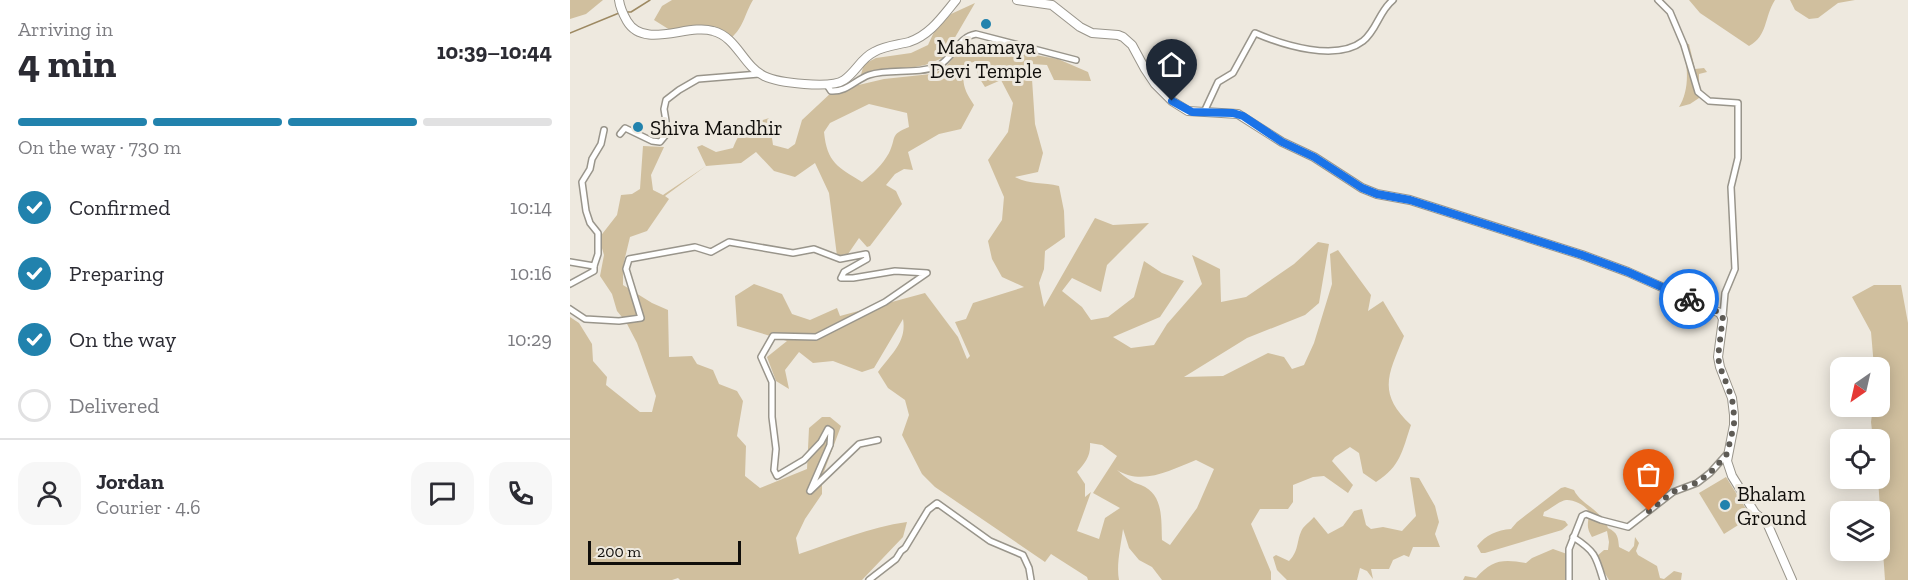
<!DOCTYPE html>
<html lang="en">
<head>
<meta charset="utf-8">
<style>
  :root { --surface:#fff; --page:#f7f7f7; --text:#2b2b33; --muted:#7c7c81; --line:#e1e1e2; --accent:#2182ad }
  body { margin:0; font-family:"Zilla Slab",serif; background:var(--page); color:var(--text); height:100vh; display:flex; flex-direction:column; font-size:22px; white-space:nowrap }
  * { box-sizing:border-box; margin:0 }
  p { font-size:20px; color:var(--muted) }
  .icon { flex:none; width:33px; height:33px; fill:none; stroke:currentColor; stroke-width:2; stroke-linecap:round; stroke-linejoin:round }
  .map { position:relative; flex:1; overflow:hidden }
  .drawer { display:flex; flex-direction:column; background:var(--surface); width:570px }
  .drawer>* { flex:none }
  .needle { width:39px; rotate:214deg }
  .tools { position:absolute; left:1260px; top:357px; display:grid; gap:12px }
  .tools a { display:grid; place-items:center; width:60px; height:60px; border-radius:12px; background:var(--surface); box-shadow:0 3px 15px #0003; font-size:30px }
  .scale { position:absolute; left:18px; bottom:15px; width:153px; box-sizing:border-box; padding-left:6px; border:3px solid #100e0b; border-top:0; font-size:16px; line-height:21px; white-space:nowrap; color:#100e0b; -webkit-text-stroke:4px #eee9df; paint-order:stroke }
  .pin { position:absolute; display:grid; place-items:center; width:51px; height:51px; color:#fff; margin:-62px -26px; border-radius:50% 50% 50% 0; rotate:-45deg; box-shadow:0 0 6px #0007 }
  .pin .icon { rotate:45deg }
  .courier { position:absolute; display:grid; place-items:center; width:60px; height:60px; margin:-30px; border:4px solid #1a73e8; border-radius:50%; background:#fff; color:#222; box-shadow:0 2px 8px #0007 }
  .overview em { font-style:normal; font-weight:700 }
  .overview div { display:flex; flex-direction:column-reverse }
  .overview { display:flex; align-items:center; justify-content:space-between; height:102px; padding:0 18px }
  h1 { font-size:39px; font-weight:700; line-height:45px }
  .bar { display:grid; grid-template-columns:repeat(4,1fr); gap:9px 6px; align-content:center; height:72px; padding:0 18px }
  .bar i { height:8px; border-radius:4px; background:var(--line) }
  .bar .on { background:var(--accent) }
  .bar p { grid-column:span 4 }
  .line { display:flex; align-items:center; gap:15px; padding:0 18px; border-top:2px solid var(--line) }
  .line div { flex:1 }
  .round { display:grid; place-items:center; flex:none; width:63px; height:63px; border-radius:18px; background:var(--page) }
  ol { padding:0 18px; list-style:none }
  li { display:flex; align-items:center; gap:18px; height:66px }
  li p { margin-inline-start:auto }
  li .icon { padding:6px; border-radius:50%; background:var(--accent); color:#fff; stroke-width:4 }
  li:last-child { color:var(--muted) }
  li i { width:33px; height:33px; border:3px solid var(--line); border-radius:50% }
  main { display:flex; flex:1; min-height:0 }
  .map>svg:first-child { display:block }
  .green { fill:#d0bf9e; fill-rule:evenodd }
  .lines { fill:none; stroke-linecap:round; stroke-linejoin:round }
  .stream { stroke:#9d8962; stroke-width:1.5 }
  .street-casing { stroke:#99958b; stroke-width:8 }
  .secondary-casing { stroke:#99958b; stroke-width:10 }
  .street { stroke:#fff; stroke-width:5 }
  .secondary { stroke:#fff; stroke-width:8 }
  .done { stroke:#5e5b55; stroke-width:6; stroke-dasharray:0 10.8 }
  .route { stroke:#1a73e8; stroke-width:8 }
  .poi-dot { fill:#2182ad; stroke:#eee9df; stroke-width:2 }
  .labels { text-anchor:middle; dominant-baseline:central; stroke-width:6; stroke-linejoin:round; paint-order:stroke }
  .poi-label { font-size:21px; fill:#100e0b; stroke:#eee9df; text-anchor:start }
</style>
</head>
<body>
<main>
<section class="drawer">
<div class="overview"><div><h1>4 min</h1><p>Arriving in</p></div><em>10:39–10:44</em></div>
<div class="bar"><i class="on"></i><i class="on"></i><i class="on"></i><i></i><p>On the way · 730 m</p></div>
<ol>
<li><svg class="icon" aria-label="check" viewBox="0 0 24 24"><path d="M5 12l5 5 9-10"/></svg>Confirmed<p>10:14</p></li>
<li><svg class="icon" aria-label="check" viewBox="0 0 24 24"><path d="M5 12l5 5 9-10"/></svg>Preparing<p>10:16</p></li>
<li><svg class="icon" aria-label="check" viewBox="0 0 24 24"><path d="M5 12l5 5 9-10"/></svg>On the way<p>10:29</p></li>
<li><i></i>Delivered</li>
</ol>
<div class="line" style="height:108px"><a class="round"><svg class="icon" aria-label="person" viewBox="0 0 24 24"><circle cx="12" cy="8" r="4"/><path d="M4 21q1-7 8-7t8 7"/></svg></a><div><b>Jordan</b><p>Courier · 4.6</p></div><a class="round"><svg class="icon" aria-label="chat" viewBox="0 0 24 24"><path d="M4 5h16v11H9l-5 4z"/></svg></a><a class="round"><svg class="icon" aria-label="phone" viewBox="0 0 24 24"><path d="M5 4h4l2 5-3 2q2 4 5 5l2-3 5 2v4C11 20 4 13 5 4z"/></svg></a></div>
</section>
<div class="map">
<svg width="1338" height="580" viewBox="0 0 1338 580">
  <rect width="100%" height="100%" fill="#eee9df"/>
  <g class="green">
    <polygon points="0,0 33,0 16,14 0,19"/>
    <path d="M102,0H183C174,15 174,27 161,38C140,23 124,24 100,30L84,20L92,6Z"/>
    <path d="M1119,0H1205C1194,17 1198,36 1179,46L1130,13Z"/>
    <polygon points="1220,0 1285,0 1268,3 1248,18 1239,19 1225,10"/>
    <polygon points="405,3 373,58 355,65 290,78 294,64 306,58 341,53 358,45 364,32 381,14"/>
    <path d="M395,43L488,59L518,72L521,81L484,80L477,65L461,64L465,124L473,153L468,172L445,177C459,185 473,182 489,186L494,211L495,237L475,251L474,269L469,283L474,307L525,218L543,225L579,223L537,265L531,292L502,278L492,291L512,307L521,320L538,317L564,297L574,261L592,273L614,281L590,317L543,337L561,348L584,345L597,324L632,284L622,255L650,269L651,302L676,297L724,264L748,242L759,244L749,303L735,315L677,338L614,377L653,376L698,353L714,357L722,369L734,365L744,343L762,284L760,254L768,250L801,295L798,311L813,301L834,336C818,375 807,393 841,425C832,451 831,466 806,482L793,473L789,453L780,447L765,457L762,461L783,485L778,493L754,476L743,477L723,485V502L718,509H690L681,524L701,572V580H592L582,567L569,560L559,548L553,529C551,545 546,565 549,580H518L517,577L481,554L475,562L365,487L352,474L332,435L339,415L335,400L318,388L308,372C321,354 337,342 333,319L304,368L292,372L263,361L243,363L229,352L215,370L219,389L206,381L197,357L217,341L167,326L165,296L184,284L212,294L222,314L240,320L267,308L270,316L355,293L388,337L397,359L400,356L385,322L396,319L403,303L454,287L432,277L422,259L418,241L432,220L434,197L418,160L438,132L443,103L431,80L415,87L408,76L407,61L397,64C390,81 394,90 404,105L391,129L369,134L338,152L343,170L334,169L325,174L316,185L326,191L332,204L300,246L297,247L289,238L278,254L267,256L259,193L245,163L225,177L204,171L186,152L171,163L136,166L95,196L99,199L77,231L60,237L53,266V285L82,303L98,310L99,357L122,356L127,364L143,370L149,384L167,391L173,401L167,436L176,446L175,476L190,488L237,469L239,428L252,417H260L271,426L252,477V494L235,519L226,538L229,554C264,542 300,527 337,522L333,537L292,580H110L108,578L102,580H0V317L9,323L22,344L23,361L37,377L36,385L70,412H82L86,396L67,343L56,322L47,311L42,294L30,276L34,255L29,238L47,215L51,195L62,194L70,189L73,146L94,147L81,175L83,190L93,195L136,166L127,147L132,145L146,152L163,148C172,127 177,125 199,118L203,145L218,149L225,144L232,120L263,91L314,79L361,74L374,69ZM299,104L337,113L339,127C319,135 327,137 319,153C313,164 302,175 292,182C268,167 257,163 254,132L260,123ZM520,443L532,445L547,456L523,493L550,508L535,518L529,539L507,531L521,492L515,497V484L507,472C515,463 521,456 520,443ZM626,460L644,469L627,508L600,545L592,540C591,520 594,494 571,485C561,482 555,477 547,470C572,486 601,470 626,460Z"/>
    <path d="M1119,44L1125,69L1134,68L1137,72L1129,74V98L1120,104L1109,107C1120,90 1119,62 1110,45Z"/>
    <polygon points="1304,285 1331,285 1338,323 1338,580 1315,580 1308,479 1310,478 1310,440 1303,439 1301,422 1303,407 1310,406 1310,368 1304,367 1301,332 1282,297"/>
    <path d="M840,477L849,478L865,506L869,522L865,534L870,547H843L839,557L834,555L823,560L819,569H801L803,579L797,571L790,568L787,580H717L707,570L703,557L706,555L719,561C730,550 726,539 733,528C736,524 741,521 744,517L758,534L773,526L784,511L792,509L796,525L801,529L813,527L832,531L846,516Z"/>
    <polygon points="1156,477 1181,517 1154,534 1129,493"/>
    <path d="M995,487L1004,490C1010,504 1032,510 1038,528C1048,533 1048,537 1049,547L1059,552L1064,546L1065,537L1069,543L1066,551L1068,555L1087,566L1090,578L1094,579L1104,571L1112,573L1111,580H1039L1031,567L1027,556L1034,550H1038L1039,542L1037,531L1022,537C1016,527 1018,524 1019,514C1020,507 1003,499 996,500C989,501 981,509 974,512L973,516L995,521L998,525L992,530L915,553H911L907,546C916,535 927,530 941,529L947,522L991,488Z"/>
    <path d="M983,549L997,554L1003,574L1000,580H893L895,576L906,578C922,560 932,559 956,563L962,558Z"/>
  </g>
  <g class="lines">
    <g class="stream">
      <polyline points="57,12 61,12 80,0"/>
      <polyline points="0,33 49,13"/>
    </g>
    <g class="street-casing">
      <g id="street">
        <polyline points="1088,0 1100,12 1114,45 1128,92 1139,101 1168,103 1168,158 1161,187 1165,269 1155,293 1153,316"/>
        <path d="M257,85L261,91C277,92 285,80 299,75C320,68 346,75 368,66C384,58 387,37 406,34L506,60"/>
        <path d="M634,112L648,82L663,73L685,33C713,45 766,62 793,41C807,30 809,11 823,0"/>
        <polyline points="50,134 55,128 82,141 90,142 95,136 96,121 94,109 96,100 109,90 128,79 189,74"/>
        <polyline points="0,262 24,266 24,271 0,284"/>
        <polyline points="24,266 28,254 28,233 20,223 16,211 12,182 20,169 22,159 31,144 34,130"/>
        <polyline points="0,309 15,319 49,321 71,318 56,269 59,259 125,247 141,252 159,242 223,253 244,249 270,259 296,254 297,259 274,272 271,278 283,278 325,271 357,273 315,302 246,337 203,336 191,357 202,382 202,417 206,449 204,470 207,476 234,460 251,442 258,429 261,431 260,445 240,491 289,444 308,440"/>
        <path d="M1003,537C1025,551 1026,556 1033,580"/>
        <polyline points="299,580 326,559 331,551 335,548 358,510 367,503 420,541 453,555 459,568 461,580"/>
        <polyline points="999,580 999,549 1012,516 1016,514 1031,520 1058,527 1103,492 1127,483 1140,473 1157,454"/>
      </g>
    </g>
    <g class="secondary-casing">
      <g id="secondary">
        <path d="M49,0C50,8 53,14 57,21C74,50 118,23 143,31C167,37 173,66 194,76C208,83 261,89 274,80C286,72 291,58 304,52C314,46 327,45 339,42C360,35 372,17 386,0"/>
        <polyline points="447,0 482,5 510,27 522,33 548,35 553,37 562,45 575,69 585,84 602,101 618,111 668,114 712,142 744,157 792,188 807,194 840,200 1012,255 1058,272 1150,313 1153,319 1148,357 1150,367 1162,398 1164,415 1164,425 1157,461 1162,476 1185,513 1197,523 1222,580"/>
      </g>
    </g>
    <use href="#street" class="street"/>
    <use href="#secondary" class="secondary"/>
  </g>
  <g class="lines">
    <polyline class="done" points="1079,511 1103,492 1126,483 1140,473 1157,454 1164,425 1164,415 1162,398 1150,367 1148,357 1153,316 1148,312 1119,299"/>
    <polyline class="route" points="602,101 622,112 663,113 673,116 712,142 744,157 792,188 807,194 840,200 1012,255 1058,272 1119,299"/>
  </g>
  <g class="poi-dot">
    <circle cx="416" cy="24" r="6"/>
    <circle cx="68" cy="127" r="6"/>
    <circle cx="1155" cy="505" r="6"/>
  </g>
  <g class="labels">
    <g class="poi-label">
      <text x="416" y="46" text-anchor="middle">Mahamaya<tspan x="416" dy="24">Devi Temple</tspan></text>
      <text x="80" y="127">Shiva Mandhir</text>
      <text x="1167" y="493">Bhalam<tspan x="1167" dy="24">Ground</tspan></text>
    </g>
  </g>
</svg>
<div class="tools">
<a><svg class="needle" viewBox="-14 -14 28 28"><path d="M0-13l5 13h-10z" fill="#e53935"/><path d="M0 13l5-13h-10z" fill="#7c7c81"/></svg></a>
<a><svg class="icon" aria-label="locate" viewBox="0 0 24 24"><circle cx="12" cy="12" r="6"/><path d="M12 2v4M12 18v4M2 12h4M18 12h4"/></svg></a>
<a><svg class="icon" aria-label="layers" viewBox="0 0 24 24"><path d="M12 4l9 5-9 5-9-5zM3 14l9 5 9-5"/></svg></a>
</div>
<div class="scale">200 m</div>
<div class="pin" style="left:1079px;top:511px;background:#ea580c"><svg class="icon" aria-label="bag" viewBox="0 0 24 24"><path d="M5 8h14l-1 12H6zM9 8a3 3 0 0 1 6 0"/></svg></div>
<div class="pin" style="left:602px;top:101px;background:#1f2937"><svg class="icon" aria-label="home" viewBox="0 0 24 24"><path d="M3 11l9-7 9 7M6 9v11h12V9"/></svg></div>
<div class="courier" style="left:1119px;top:299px"><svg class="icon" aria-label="bike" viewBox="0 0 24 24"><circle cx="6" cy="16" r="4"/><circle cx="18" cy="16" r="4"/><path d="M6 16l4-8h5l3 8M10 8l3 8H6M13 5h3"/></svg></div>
</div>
</main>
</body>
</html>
